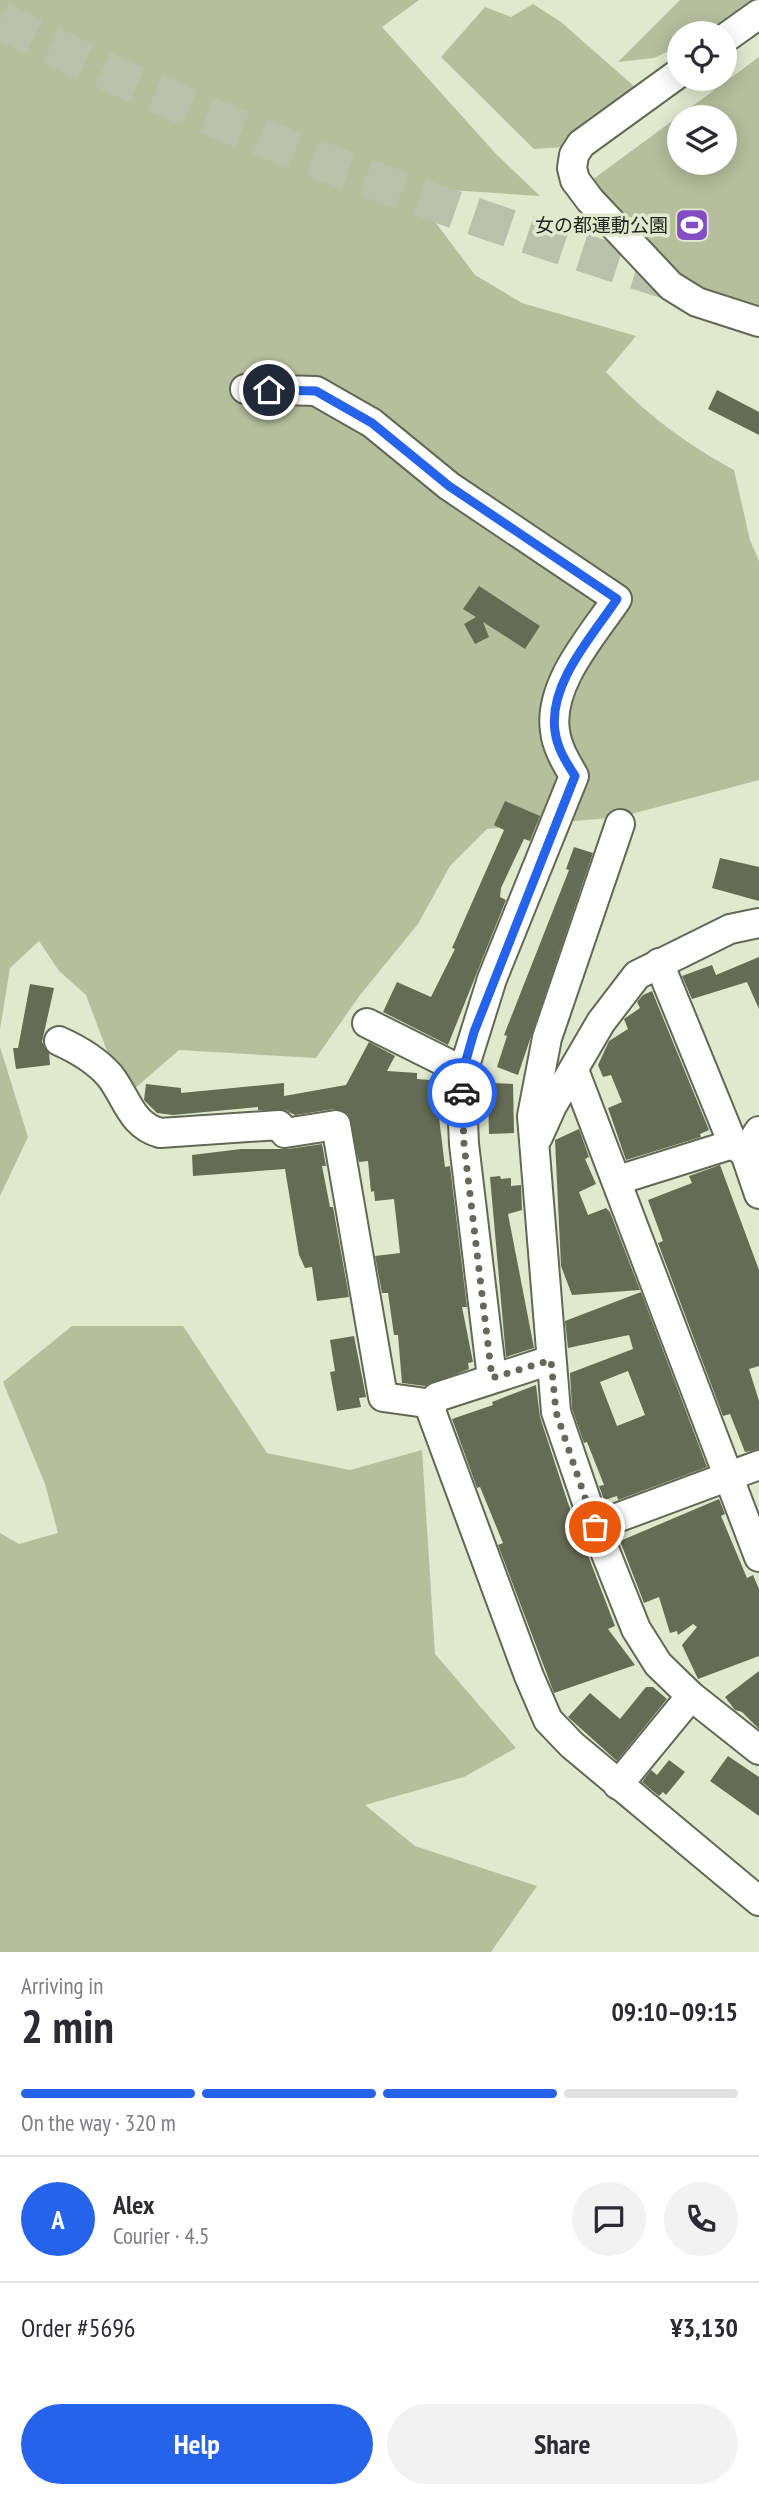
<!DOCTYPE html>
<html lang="en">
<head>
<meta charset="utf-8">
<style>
  :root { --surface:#fff; --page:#f2f2f3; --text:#2b2b33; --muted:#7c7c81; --line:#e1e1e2; --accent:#2563eb }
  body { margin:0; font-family:"PT Sans Narrow","Noto Sans JP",sans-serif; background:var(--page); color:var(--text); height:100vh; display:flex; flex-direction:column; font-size:26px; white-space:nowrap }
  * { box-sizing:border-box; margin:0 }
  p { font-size:23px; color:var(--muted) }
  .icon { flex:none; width:38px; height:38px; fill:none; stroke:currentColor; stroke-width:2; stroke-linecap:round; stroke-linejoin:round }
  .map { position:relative; height:1952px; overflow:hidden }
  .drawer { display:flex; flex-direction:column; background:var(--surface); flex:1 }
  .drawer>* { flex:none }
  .buttons { position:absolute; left:667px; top:21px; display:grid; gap:14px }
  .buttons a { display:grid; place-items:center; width:70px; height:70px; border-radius:50%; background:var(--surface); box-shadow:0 4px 18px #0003; font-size:35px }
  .pin { position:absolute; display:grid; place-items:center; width:60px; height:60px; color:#fff; margin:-30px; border:4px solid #fff; border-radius:50%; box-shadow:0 2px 7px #0007 }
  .courier { position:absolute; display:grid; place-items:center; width:70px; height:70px; margin:-35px; border:5px solid #2563eb; border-radius:50%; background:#fff; color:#222; box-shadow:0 2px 9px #0007 }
  .headline em { font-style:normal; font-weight:600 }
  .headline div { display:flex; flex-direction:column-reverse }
  .headline { display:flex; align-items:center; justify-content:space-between; height:119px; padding:0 21px }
  h1 { font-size:46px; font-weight:600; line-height:52px }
  .bar { display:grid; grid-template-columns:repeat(4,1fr); gap:10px 7px; align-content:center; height:84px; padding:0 21px }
  .bar i { height:9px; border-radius:5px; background:var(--line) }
  .bar .active { background:var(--accent) }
  .bar p { grid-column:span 4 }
  .line { display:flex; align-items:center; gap:18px; padding:0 21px; border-top:2px solid var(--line) }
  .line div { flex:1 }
  .round { display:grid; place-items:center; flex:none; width:74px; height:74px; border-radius:37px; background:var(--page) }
  .primary-button { display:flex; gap:14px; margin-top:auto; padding:14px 21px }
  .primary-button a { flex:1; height:80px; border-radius:42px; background:var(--accent); color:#fff; font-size:28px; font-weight:600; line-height:80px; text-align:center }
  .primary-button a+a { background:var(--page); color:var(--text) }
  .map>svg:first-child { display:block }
  .green { fill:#b5bf9c; fill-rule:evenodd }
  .building { fill:#656c54; fill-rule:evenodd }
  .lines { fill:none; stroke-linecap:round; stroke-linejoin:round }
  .highway-tunnel { stroke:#bac1aa; stroke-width:38; stroke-dasharray:38 19; stroke-linecap:butt }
  .minor-casing { stroke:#626851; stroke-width:32 }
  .minor { stroke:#fff; stroke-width:28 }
  .done { stroke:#64695a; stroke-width:7; stroke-dasharray:0 12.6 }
  .route { stroke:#2563eb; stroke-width:9 }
  .labels { text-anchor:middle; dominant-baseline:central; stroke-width:7; stroke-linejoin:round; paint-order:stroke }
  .poi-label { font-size:19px; fill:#22251b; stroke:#e0e8ce; text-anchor:end }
</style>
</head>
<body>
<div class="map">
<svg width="759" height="1952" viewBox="0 0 759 1952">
  <rect width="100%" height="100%" fill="#e0e8ce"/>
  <g class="green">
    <path d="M0,0H419L382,27L496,154L540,196L433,189L421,203L475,275L522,303L636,336L606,372C646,414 683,442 734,470L750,540L759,561V780L620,817L487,829L450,866L418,924L360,995L316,1058L179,1050L134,1089L107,1051L86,995L59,971L39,941L10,968L0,1029Z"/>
    <polygon points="680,0 759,0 759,9 707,33 679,33 679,46 654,58 618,62"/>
    <polygon points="533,4 561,22 636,88 563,147 534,149 441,57 485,7 511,17"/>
    <path d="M759,57V314L692,289L588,183ZM679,117H724V163H679Z"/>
    <polygon points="0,1047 28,1137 0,1196"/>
    <polygon points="72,1326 183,1326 267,1453 350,1470 422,1450 435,1654 516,1748 464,1777 365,1805 415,1846 537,1886 491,1952 0,1952 0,1533 19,1544 58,1533 45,1484 3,1382"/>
  </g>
  <g class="building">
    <polygon points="717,390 759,412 759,435 708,409"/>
    <polygon points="479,586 540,626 525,649 483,622 489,637 475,644 464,624 476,617 463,609"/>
    <polygon points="505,801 540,816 530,841 524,839 501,888 500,897 506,900 448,1045 383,1012 397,982 431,997 455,949 452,948 504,830 494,825"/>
    <polygon points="574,847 593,853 518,1075 497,1067 507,1036 504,1035 569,870 566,869"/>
    <polygon points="720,858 759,867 759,901 712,888"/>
    <polygon points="759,957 759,1009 747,982 692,999 682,976 712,965 716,975"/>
    <polygon points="30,984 54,988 42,1042 49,1053 50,1065 16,1069 13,1048 18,1048"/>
    <polygon points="652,991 709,1130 700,1134 701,1137 626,1160 608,1108 622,1102 611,1075 603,1077 598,1065 609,1041 628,1029 624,1019 640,1008 637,1002 643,995"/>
    <polygon points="369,1042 395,1056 387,1071 417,1073 417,1079 444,1081 445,1102 437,1101 445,1167 450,1166 467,1307 462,1307 473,1362 468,1363 469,1369 425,1386 402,1383 398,1335 394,1335 388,1293 382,1293 375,1256 400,1253 394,1199 375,1201 374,1191 371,1192 368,1161 359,1162 348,1114 334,1109 295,1115 285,1110 258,1110 258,1107 173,1115 157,1113 144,1100 146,1084 181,1088 181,1093 284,1083 284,1096 346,1085"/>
    <polygon points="492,1083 513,1084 514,1133 489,1134 488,1095"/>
    <polygon points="579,1129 589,1157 585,1159 596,1184 579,1192 588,1215 606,1208 610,1212 640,1290 572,1295 561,1266 555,1140"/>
    <polygon points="322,1144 326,1166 322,1166 330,1207 333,1207 349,1297 317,1301 312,1267 305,1268 299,1255 285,1169 193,1176 192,1155 241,1149 288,1149"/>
    <polygon points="720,1165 759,1270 759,1366 749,1369 759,1401 759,1449 745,1452 730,1414 723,1416 658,1243 663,1241 648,1200 692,1183 689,1176"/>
    <polygon points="500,1176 501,1179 511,1178 511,1186 521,1185 522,1210 508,1214 534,1348 506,1357 490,1177"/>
    <path d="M641,1292L707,1467L618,1500L617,1496L604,1500L599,1486L604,1485L587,1442L584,1443L572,1409L570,1373L633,1349L629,1335L568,1348L565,1321ZM628,1371L645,1415L617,1426L600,1382Z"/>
    <polygon points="354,1336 366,1397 359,1398 361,1407 337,1411 330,1372 335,1371 330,1340"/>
    <polygon points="536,1385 540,1417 568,1503 615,1626 608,1629 635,1665 554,1693 498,1545 503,1543 480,1487 477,1488 452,1419 493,1405 492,1402"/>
    <polygon points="719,1499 725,1514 721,1516 747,1578 753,1575 759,1589 759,1656 698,1679 682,1645 697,1627 693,1624 678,1635 677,1631 670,1633 659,1597 644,1603 620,1541"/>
    <polygon points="759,1671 759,1729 742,1712 735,1710 725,1697"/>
    <polygon points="646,1687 653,1687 667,1699 617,1761 568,1717 590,1693 620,1719"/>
    <polygon points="728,1756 759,1777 759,1816 710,1781"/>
    <polygon points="669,1760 685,1772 666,1795 663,1792 659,1796 642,1782 651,1770 657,1775"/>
  </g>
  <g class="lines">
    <path class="highway-tunnel" d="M0,20C219,131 452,212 686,286"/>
    <g class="minor-casing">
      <g id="minor">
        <polyline points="724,39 759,14"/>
        <polyline points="679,73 581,144 574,155 572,168 575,180 590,200 671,286 697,302 759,322"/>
        <path d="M245,389L316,391L372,423L449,486L617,599C593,635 548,684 555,731C557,748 566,762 574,776L492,979L461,1078L464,1144L492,1378"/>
        <polyline points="620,824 547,1038 532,1116 556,1412 595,1526 636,1629 658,1664 691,1696 759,1750"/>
        <polyline points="659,963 733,1144 745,1153"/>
        <polyline points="367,1023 463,1071"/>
        <path d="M59,1041C77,1049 97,1061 110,1076C127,1098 131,1125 160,1133L279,1125L285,1133L336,1125L383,1397L433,1404"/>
        <polyline points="574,1070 759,1557"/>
        <polyline points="759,1131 745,1153 759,1194"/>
        <polyline points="538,1137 552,1106 601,1022 637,975 730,929 759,923"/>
        <polyline points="618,1180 733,1144"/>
        <polyline points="551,1360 437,1397 430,1408 529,1676 548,1720 572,1745 759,1901"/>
        <polyline points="595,1526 759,1465"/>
        <polyline points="618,1785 691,1696"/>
      </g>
    </g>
    <use href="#minor" class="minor"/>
  </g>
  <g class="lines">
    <polyline class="done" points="462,1093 464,1144 492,1378 551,1360 556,1412 595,1527"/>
    <path class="route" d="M269,390L316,391L372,423L449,486L617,599C593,635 548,684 555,731C557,748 566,762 575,776L474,1032L461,1078L462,1093"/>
  </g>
  <defs>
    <g id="stadium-square" transform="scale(1.75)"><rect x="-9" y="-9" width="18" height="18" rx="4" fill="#814cc4" stroke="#e0e8ce"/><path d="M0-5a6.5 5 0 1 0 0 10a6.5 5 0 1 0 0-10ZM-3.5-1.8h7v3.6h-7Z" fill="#fff"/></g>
  </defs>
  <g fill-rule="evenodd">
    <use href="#stadium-square" x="692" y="225"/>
  </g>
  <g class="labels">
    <g class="poi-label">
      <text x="668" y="225">女の都運動公園</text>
    </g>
  </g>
</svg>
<div class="buttons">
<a><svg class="icon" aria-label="locate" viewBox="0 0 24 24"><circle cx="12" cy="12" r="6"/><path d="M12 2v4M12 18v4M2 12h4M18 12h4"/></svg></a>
<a><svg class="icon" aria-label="layers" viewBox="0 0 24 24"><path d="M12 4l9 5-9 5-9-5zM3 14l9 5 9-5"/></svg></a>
</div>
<div class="pin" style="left:595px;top:1527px;background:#ea580c"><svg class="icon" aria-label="bag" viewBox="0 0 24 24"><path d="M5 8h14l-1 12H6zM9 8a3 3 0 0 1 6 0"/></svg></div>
<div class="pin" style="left:269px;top:390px;background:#1f2937"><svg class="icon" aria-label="home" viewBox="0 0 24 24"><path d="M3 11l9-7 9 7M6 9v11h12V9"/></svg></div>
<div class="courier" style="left:462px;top:1093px"><svg class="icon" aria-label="car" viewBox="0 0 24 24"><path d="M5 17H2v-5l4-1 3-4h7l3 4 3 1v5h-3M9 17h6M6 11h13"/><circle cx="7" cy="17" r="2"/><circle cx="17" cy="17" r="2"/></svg></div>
</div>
<section class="drawer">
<div class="headline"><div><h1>2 min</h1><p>Arriving in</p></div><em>09:10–09:15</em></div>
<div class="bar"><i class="active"></i><i class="active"></i><i class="active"></i><i></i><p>On the way · 320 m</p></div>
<div class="line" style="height:126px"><b class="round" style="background:var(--accent);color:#fff">A</b><div><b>Alex</b><p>Courier · 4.5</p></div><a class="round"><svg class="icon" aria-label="chat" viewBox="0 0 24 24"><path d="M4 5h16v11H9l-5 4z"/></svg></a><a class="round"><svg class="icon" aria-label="phone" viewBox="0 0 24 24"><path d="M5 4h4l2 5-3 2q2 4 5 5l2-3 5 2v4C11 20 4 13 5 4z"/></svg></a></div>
<div class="line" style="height:91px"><div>Order #5696</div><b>¥3,130</b></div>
<div class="primary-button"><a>Help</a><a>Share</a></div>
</section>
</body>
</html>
